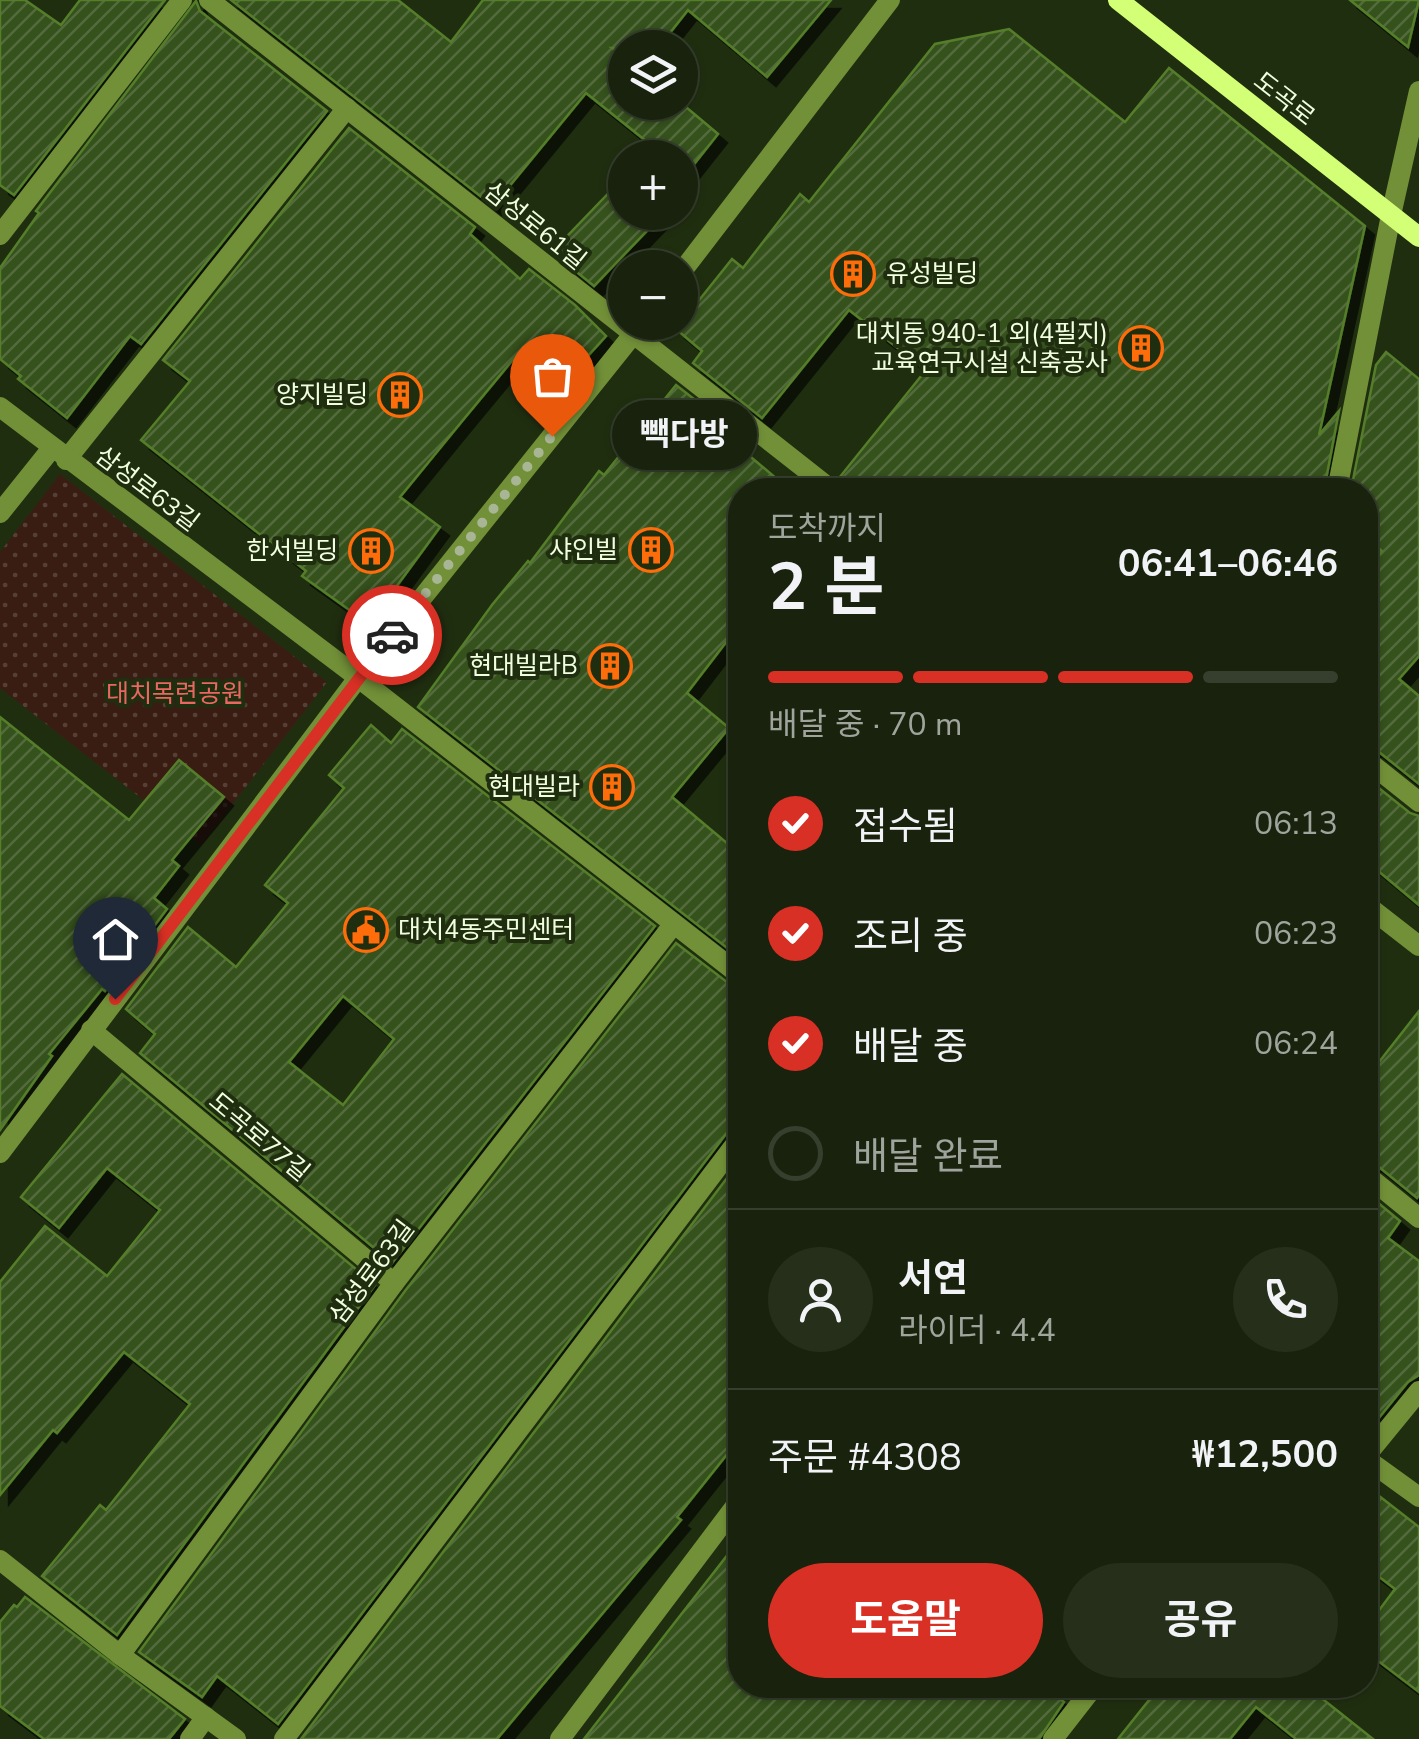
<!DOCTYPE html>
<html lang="ko">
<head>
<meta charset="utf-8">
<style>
  :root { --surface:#18220c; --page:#252f1a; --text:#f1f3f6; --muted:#9fa49d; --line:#363f2d; --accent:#d93025 }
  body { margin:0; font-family:"Nunito Sans","Noto Sans KR",sans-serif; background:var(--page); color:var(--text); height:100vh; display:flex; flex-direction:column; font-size:38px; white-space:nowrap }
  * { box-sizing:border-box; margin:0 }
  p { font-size:32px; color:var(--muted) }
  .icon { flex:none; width:55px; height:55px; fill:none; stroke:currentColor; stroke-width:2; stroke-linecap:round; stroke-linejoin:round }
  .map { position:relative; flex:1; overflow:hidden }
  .panel { position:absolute; left:728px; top:478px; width:650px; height:1220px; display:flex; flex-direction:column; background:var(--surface); border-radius:40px; box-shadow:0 2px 8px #0004,0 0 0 2px var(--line) }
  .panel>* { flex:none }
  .buttons { position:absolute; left:608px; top:30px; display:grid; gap:20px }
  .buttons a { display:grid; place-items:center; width:90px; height:90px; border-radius:50%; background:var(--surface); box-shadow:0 2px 8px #0004,0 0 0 2px var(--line); font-size:50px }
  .pin { position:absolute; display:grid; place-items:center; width:85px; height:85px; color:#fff; margin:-102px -42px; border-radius:50% 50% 50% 0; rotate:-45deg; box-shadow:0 0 10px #0007 }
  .pin .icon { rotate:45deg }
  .courier { position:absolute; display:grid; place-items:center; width:100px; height:100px; margin:-50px; border:8px solid #d93025; border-radius:50%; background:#fff; color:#222; box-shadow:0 2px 12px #0007 }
  .bubble { position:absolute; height:70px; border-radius:35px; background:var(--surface); box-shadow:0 2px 8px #0004,0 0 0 2px var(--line); font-size:32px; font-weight:700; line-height:70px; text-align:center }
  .summary em { font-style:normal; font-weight:700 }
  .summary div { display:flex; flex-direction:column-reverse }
  .summary { display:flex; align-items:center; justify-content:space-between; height:170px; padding:0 40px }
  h1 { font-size:65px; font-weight:700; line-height:75px }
  .bar { display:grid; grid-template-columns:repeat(4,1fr); gap:15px 10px; align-content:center; height:120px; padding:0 40px }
  .bar i { height:12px; border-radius:8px; background:var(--line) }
  .bar .on { background:var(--accent) }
  .bar p { grid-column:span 4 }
  .line { display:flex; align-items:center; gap:25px; padding:0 40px; border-top:2px solid var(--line) }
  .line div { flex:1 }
  .round { display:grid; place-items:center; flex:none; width:105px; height:105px; border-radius:52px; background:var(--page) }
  ol { padding:0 40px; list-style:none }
  li { display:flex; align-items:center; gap:30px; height:110px }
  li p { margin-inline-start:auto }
  li .icon { padding:10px; border-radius:50%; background:var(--accent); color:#fff; stroke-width:4 }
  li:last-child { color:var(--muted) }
  li i { width:55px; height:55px; border:5px solid var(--line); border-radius:50% }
  .primary-button { display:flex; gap:20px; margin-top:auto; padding:20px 40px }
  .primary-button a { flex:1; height:115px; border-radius:60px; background:var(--accent); color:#fff; font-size:40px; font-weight:700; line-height:115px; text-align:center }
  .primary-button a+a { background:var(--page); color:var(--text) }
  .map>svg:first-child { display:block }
  .green { fill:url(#green-dots) }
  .building { fill:url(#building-hatch); stroke:#557e2b; stroke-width:2.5; fill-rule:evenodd; filter:url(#shadow) }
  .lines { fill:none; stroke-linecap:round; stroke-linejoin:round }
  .service { stroke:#729038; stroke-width:20 }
  .minor { stroke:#729038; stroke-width:20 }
  .secondary { stroke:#d2ff75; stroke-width:20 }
  .done { stroke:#a8b696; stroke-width:10; stroke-dasharray:0 18 }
  .route { stroke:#d93025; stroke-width:12 }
  .labels { text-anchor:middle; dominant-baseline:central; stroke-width:8; stroke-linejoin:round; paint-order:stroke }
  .street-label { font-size:25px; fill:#f1ffde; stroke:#202e10 }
  .poi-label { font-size:25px; fill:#f1ffde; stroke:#202e10; text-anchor:end }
  .park-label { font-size:25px; fill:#e96760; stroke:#202e10 }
</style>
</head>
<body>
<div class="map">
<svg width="1419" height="1739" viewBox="0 0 1419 1739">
  <defs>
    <pattern id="green-dots" width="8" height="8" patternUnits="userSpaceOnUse" patternTransform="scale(2.5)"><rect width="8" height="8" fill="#391d13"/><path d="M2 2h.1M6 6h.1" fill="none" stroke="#563f35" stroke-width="1.8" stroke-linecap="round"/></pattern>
    <pattern id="building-hatch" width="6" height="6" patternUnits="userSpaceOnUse" patternTransform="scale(2.5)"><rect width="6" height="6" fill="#35511b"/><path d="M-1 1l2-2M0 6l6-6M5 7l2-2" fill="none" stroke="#536b3c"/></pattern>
    <filter id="shadow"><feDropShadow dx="9" dy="9" stdDeviation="0" flood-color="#0009"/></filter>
  </defs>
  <rect width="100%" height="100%" fill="#202e10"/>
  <polygon class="green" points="60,474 327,682 201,845 0,688 0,552"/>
  <g class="building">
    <polygon points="0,0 25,0 61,25 80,0 165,0 14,195 0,185"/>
    <polygon points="231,0 398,0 451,42 483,0 831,0 767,77 688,10 658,48 612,48 625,58 625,102 680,102 718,134 680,182 680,158 643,158 652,148 646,141 586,93 493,206"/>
    <polygon points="1350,0 1419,0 1408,47"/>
    <polygon points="196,1 200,11 327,111 141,344 130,336 67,418 18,379 21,376 0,359 0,268 39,213 36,211"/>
    <polygon points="1009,29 1125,122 1169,68 1365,226 1319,435 1339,411 1324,490 846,490 839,478 926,370 849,310 762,418 693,363 702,351 676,329 732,259 743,268 800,194 809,202 935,44"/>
    <polygon points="349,128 475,227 470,234 520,279 529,269 575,305 606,336 556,391 516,356 463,420 400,497 440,527 369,624 302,576 306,571 141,440 190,381 163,360"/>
    <polygon points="625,176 625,212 665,212 594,286 552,252"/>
    <polygon points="1386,352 1419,379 1419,656 1399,679 1419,696 1419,784 1374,748 1365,746 1365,570 1382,551 1365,536 1365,490 1351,490 1376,365"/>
    <polygon points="676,385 745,439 739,447 790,490 740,490 740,624 687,693 729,728 672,797 740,854 740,958 418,707 492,605 528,561 530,563 599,471 604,475"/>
    <polygon points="0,717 129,820 179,760 224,797 172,860 179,866 154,898 167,909 105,991 102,989 49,1054 52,1056 0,1130"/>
    <path d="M371,725L391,743L402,729L655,926L392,1263L140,1053L155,1034L126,1009L188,927L236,967L288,903L265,885L344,788L329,775ZM343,996L394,1039L343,1105L289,1062Z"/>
    <polygon points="1365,777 1410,813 1419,816 1419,905 1365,860"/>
    <polygon points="676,943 732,986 740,989 740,1124 729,1130 278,1724 217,1676 202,1697 139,1652 405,1291"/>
    <polygon points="1419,1011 1419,1195 1417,1198 1374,1163 1365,1161 1365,1080"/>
    <polygon points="122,1074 375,1285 117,1635 42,1576 100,1505 106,1510 190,1404 124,1352 57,1433 53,1430 0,1495 0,1282 45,1226 107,1276 160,1210 107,1168 59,1228 21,1197"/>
    <polygon points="740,1161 740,1438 677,1517 681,1520 497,1739 301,1739"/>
    <polygon points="1365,1192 1400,1221 1388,1238 1419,1261 1419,1375 1408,1382 1365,1435"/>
    <polygon points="1365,1485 1419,1527 1419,1692 1365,1651 1365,1629 1395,1589 1365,1566"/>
    <polygon points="740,1539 740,1685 1043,1685 1064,1702 1039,1739 584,1739"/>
    <polygon points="25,1597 185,1719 169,1739 44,1739 0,1706 0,1622 14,1605 17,1607"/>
    <polygon points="1161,1685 1305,1685 1373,1739 1296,1739 1256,1707 1230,1739 1118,1739"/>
  </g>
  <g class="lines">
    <g class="service">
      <polyline points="0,235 182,0"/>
      <polyline points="66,460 347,108"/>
      <polyline points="1337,490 1391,215"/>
      <polyline points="0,513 52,448"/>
      <polyline points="1365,759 1419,802"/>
      <polyline points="91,1030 394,1283"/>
      <polyline points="1365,1174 1419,1218"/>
      <polyline points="1365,1457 1419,1391"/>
      <polyline points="120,1655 394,1283 673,925"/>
      <polyline points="190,1739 206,1717"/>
      <polyline points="284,1739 740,1138"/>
      <polyline points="560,1739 740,1500"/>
      <polyline points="1053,1739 1095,1685"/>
    </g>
    <g class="minor">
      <polyline points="209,0 832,490"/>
      <polyline points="1391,215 1419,91"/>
      <polyline points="680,274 890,0"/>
      <polyline points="0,407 347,669 740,975"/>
      <polyline points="1365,904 1419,946"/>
      <polyline points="0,1153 358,678 643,322"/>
      <polyline points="1365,1458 1419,1497"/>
      <polyline points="0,1560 120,1655 236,1739"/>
    </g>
    <polyline class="secondary" points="1118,0 1419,237"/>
  </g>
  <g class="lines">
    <polyline class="done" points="392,635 552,436"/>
    <polyline class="route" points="115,999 392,635"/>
  </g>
  <defs>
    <g id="building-ring" transform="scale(2.25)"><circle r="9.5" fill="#202e10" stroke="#ff6d0a" stroke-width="1.5"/><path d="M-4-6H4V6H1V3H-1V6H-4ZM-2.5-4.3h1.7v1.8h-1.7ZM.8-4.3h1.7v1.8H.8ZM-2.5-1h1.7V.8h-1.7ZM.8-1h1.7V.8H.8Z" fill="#ff6d0a"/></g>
    <g id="civic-ring" transform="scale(2.25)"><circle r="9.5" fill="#202e10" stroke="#ff6d0a" stroke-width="1.5"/><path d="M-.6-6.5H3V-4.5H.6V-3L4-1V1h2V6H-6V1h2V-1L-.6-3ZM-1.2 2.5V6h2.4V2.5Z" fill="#ff6d0a"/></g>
  </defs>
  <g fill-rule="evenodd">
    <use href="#building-ring" x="853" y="274"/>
    <use href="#building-ring" x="1141" y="348"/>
    <use href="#building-ring" x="400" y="395"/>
    <use href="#building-ring" x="651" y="550"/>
    <use href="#building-ring" x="371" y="551"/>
    <use href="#building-ring" x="610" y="666"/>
    <use href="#building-ring" x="612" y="787"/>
    <use href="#civic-ring" x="366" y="930"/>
  </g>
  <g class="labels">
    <g class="street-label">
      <text transform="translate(1284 99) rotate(38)">도곡로</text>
      <text transform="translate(535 226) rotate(39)">삼성로61길</text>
      <text transform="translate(147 489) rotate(37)">삼성로63길</text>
      <text transform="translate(259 1137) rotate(40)">도곡로77길</text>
      <text transform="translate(372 1272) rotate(-53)">삼성로63길</text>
    </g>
    <g class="poi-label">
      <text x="886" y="274" text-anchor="start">유성빌딩</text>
      <text x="1108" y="334">대치동 940-1 외(4필지)<tspan x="1108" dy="29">교육연구시설 신축공사</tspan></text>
      <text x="368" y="395">양지빌딩</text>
      <text x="618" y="550">샤인빌</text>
      <text x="338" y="551">한서빌딩</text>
      <text x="578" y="666">현대빌라B</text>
      <text x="580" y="787">현대빌라</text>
      <text x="398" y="930" text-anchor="start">대치4동주민센터</text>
    </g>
    <g class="park-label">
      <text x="175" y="694">대치목련공원</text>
    </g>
  </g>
</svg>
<div class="buttons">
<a><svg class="icon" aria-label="layers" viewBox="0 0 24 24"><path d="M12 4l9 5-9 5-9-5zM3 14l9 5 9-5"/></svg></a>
<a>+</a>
<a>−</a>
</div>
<div class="pin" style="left:552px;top:436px;background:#ea580c"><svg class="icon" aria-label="bag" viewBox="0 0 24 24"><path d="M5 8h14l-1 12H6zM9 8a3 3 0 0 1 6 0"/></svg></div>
<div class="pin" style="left:115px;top:999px;background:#1f2937"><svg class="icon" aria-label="home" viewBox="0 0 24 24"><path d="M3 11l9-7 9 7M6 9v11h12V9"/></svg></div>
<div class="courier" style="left:392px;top:635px"><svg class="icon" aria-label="car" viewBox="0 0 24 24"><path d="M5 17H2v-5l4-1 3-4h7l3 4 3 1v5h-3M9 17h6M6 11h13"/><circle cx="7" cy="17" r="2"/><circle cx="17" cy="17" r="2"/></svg></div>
<div class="bubble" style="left:612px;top:400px;width:145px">빽다방</div>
<section class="panel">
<div class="summary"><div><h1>2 분</h1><p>도착까지</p></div><em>06:41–06:46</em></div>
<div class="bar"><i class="on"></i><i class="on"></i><i class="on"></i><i></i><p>배달 중 · 70 m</p></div>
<ol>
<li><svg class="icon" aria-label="check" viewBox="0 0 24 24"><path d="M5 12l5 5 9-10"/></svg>접수됨<p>06:13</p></li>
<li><svg class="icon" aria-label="check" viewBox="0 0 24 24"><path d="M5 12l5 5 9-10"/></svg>조리 중<p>06:23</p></li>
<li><svg class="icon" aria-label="check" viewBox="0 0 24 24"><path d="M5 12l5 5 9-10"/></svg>배달 중<p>06:24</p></li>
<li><i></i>배달 완료</li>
</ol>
<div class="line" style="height:180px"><a class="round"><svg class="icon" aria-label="person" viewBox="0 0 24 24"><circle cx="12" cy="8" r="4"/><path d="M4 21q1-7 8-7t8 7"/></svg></a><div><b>서연</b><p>라이더 · 4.4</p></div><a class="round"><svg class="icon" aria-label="phone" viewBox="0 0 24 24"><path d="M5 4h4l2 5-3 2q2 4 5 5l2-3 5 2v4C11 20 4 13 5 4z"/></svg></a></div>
<div class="line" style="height:130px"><div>주문 #4308</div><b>₩12,500</b></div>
<div class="primary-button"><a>도움말</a><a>공유</a></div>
</section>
</div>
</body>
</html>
